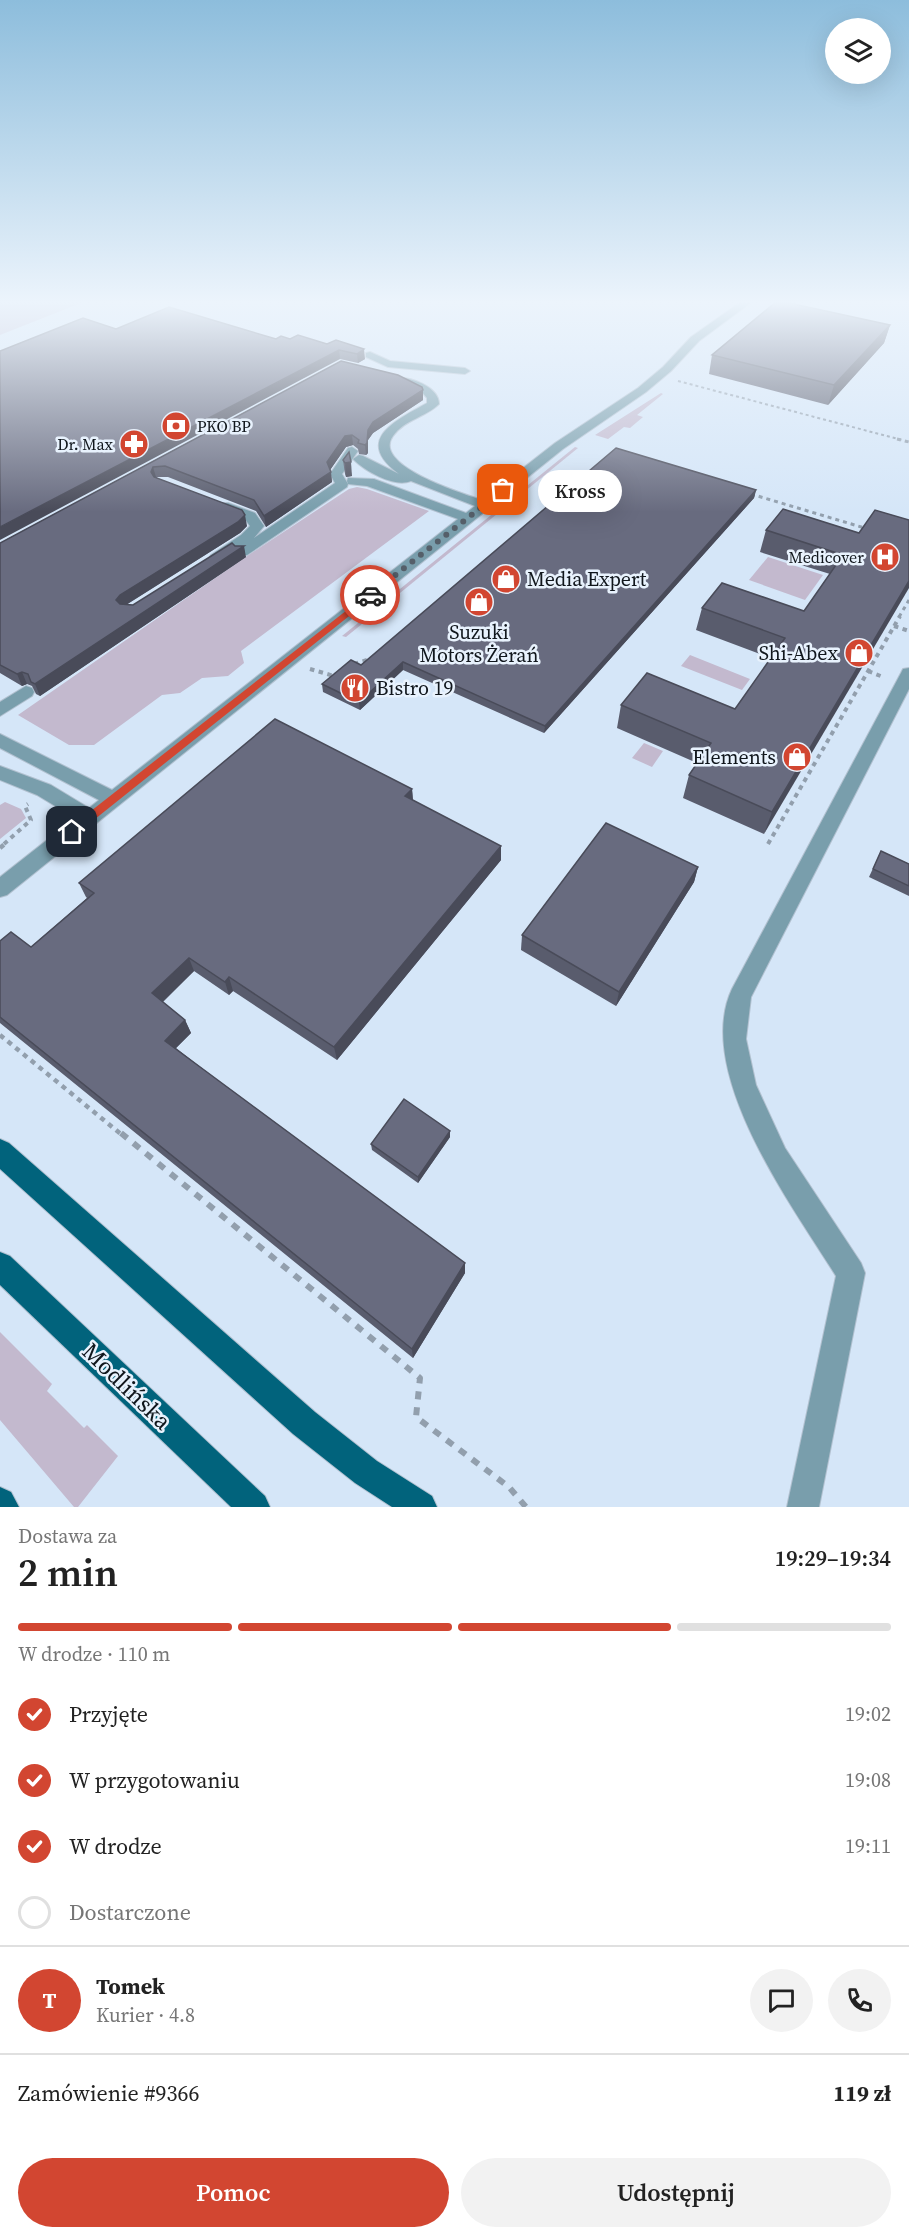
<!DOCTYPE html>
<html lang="pl">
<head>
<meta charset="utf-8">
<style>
  :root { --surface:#fff; --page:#f2f2f2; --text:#222; --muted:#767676; --line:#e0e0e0; --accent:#d24631 }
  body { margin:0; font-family:"Source Serif 4",serif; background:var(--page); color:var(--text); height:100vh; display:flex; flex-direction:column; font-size:22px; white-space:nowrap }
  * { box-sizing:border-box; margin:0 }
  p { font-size:20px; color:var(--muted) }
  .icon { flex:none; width:33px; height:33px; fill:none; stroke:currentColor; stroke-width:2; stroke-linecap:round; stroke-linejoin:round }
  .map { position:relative; height:1507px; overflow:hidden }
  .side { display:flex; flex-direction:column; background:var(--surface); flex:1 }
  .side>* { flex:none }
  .tools { position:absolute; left:825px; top:18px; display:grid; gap:12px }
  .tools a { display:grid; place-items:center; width:66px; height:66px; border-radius:50%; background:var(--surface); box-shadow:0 6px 24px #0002; font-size:30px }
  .pin { position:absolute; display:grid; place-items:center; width:51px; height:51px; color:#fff; margin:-26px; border-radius:12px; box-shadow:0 3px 9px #0006 }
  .courier { position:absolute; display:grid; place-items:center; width:60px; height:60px; margin:-30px; border:4px solid #d24631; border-radius:50%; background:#fff; color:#222; box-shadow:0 2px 8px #0007 }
  .bubble { position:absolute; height:42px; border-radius:21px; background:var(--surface); box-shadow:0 6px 24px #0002; font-size:20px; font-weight:600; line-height:42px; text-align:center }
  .overview em { font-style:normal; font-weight:600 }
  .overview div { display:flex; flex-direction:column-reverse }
  .overview { display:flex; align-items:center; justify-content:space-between; height:102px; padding:0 18px }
  h1 { font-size:39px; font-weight:600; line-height:45px }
  .bar { display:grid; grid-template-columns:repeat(4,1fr); gap:9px 6px; align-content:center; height:72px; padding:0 18px }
  .bar i { height:8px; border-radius:4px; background:var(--line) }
  .bar .current { background:var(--accent) }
  .bar p { grid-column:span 4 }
  .line { display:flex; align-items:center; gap:15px; padding:0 18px; border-top:2px solid var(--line) }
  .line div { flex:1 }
  .round { display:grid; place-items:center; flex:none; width:63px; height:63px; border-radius:32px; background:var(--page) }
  ol { padding:0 18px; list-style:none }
  li { display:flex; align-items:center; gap:18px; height:66px }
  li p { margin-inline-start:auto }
  li .icon { padding:6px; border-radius:50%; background:var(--accent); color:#fff; stroke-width:4 }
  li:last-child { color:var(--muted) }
  li i { width:33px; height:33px; border:3px solid var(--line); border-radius:50% }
  .button { display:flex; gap:12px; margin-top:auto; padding:12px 18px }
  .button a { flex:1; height:69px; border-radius:36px; background:var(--accent); color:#fff; font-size:24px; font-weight:600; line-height:69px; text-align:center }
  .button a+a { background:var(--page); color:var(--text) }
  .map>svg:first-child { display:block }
  .green { fill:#c3b9ce }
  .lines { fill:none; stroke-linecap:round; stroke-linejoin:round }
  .minor-casing { stroke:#b2c1d0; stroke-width:2 }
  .major-casing { stroke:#b2c1d0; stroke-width:2 }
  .path-far4 { stroke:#929fad; stroke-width:2; stroke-dasharray:3 3; stroke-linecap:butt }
  .path-far3 { stroke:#929fad; stroke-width:3; stroke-dasharray:4 4; stroke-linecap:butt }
  .path-far2 { stroke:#929fad; stroke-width:4; stroke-dasharray:4.5 4.5; stroke-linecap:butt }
  .path-far1 { stroke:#929fad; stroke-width:4.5; stroke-dasharray:5 5; stroke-linecap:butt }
  .path { stroke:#929fad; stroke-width:6; stroke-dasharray:8 8; stroke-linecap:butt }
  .minor { fill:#799eac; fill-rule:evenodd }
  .major { fill:#01637c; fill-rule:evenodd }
  .wall { fill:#595c6d }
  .shaded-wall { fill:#494b59 }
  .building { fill:#686b7f; stroke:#494b59; stroke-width:1.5 }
  .route { fill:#d24631 }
  .done { stroke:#555f69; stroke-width:6; stroke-dasharray:0 10.8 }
  .labels { text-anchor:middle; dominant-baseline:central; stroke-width:5; stroke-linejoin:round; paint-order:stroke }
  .far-poi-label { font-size:16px; fill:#10161c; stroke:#e8f2fd; text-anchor:end }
  .poi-label { font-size:20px; fill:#10161c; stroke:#e8f2fd; text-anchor:start }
  .near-street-label { font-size:24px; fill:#10161c; stroke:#e8f2fd }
</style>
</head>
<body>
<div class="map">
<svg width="909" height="1507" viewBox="0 0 909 1507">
  <rect width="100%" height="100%" fill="#d5e6f8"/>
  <g class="green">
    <polygon points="15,301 86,301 0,335 0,302"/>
    <polygon points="661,393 663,394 637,415 643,417 630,428 624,427 608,439 595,435"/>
    <polygon points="575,447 578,448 346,637 342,636"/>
    <polygon points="357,487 367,489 429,511 241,651 244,663 228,676 202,678 180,693 162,695 94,745 69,745 18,715 247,556 349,489"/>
    <polygon points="768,557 823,575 805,600 749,580"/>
    <polygon points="690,655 750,679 742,690 681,666"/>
    <polygon points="644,743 663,751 652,767 632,758"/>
    <polygon points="5,802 21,809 26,818 0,839 0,805"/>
    <polygon points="0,1332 52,1384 47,1391 84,1428 87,1425 118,1456 78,1507 74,1507 0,1420"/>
  </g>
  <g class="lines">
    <g class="minor-casing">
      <g id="minor">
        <path d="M742,301H753L699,341L671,371L646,392L563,449L7,895L0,897V877L75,818L37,795L0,780V766L51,785L89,808L99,800L0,748V734L112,790L458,519L367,486L348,484L347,481L348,478L374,479L466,513L475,506L411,481C394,488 365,471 353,459L359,455L363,456L399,474C353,440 395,421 427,403V398L422,392L395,382V378C410,376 439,387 439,404C426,417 404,420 393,436C371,466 464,494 482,500L555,443L638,388L663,367L691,337Z"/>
        <polygon points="370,352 390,361 465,368 470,371 465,374 388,367 366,357 366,353"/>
        <polygon points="352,447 358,451 342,474 348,484 347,487 247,555 237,555 235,551 221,561 211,561 209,558 211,555 241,535 250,526 245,519 218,509 216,506 218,503 228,503 255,513 264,526 254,538 335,483 330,474 348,448"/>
        <path d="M909,668V689L751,997L746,1039L756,1085L785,1148L861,1263L865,1273L819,1507H787L836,1276C793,1207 693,1072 732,989L901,673L903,669Z"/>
        <polygon points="26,686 32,688 34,692 32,696 0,716 0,702"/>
      </g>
    </g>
    <g class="major-casing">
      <g id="major">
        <polygon points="0,1139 9,1143 315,1412 377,1461 432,1496 437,1507 392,1507 355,1483 293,1434 0,1169"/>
        <polygon points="0,1252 10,1256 265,1496 270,1507 231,1507 0,1285"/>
        <polygon points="0,1487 11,1492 19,1507 0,1507"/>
      </g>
    </g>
    <polyline class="path-far4" points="678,381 902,440"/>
    <g class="path-far3">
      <polyline points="897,439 909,442"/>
      <polyline points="751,494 868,529"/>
      <polyline points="899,617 909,600"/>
    </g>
    <g class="path-far2">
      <polyline points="894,626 909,631"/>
      <polyline points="354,664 370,659"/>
      <polyline points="310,669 334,676 336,674"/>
      <polyline points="868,671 883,677"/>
      <polyline points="4,844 31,820 25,806 28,804"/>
      <polyline points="768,844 900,616"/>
    </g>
    <g class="path-far1">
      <polyline points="0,848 6,843"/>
      <polyline points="0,1035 122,1135"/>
    </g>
    <polyline class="path" points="121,1133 420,1378 416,1417 509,1487 526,1507"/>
    <use href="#minor" class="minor"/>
    <use href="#major" class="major"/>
  </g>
  <g class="wall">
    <polygon points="890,325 884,343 828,405 709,374 712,355"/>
    <polygon points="116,329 290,339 327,344 336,340 365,359 358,363 340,359"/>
    <polygon points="341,361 423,400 373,433 368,440 368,453 366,455 359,454 358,449 353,445 346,447 330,470 332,482 266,527 256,511 168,477 156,477 247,526 240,533 126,605 133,605 235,546 246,557 40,696 36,694 32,686 27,684 22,686 0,673 0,543"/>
    <polygon points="343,460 352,476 346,477 345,474"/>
    <polygon points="756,490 754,498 544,733 403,670 360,710 323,692 322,684 361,665"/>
    <polygon points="909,520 764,834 683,798 689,775 697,763 617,728 621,705 735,709 771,658 696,630 702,608 804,611 830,574 760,552 766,530 859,533"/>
    <polygon points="412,789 413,800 501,860 337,1060 233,991 229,995 194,971 163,1002 185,1020 191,1033 176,1048 465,1273 413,1358 0,1023 0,941 31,947 87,898 86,897 79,883"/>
    <polygon points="881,851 909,864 909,896 869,877"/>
    <polygon points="698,867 694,882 616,1006 521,950 522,935"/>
    <polygon points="450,1137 418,1183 372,1150 371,1144"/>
  </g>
  <g class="shaded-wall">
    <polygon points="890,325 884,343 828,405 834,385"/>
    <polygon points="364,349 365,359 358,363 357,354"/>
    <polygon points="339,350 340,359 0,540 0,527"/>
    <polygon points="423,390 423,400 373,433 368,440 368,453 366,455 365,445 368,430 373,422"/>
    <polygon points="352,435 353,445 346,447 328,473 327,462 345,436"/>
    <polygon points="351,462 352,476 346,477 345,463"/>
    <polygon points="153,467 156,477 154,483 151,472"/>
    <polygon points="331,472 332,482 266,527 264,516"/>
    <polygon points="756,490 754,498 544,733 545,726"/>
    <polygon points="245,515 247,526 240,533 124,606 120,611 116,600 120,595"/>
    <polygon points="244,546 246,557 40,696 35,684"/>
    <polygon points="909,581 909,588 764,834 772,812"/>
    <polygon points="403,662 403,670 360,710 359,702"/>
    <polygon points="22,672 27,684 22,686 17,674"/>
    <polygon points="412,789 413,803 405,796"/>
    <polygon points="501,846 501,860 337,1060 334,1047"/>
    <polygon points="698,867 694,882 616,1006 619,992"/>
    <polygon points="189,958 194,971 158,1006 152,993"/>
    <polygon points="229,977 233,991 229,995 225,982"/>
    <polygon points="185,1020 191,1033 171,1053 165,1041"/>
    <polygon points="450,1131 450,1137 418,1183 418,1177"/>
    <polygon points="465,1263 465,1273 413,1358 412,1349"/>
  </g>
  <g class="building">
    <polygon points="777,301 780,301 890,325 834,385 712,355"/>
    <polygon points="169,307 276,339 281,336 290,339 298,335 327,344 336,340 364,349 357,354 339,350 0,527 0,351 83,318 116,329"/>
    <polygon points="341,361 398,375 422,387 423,390 373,422 368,430 367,443 365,445 358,443 359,440 352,435 345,436 327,462 331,472 264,516 254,500 165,466 153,467 151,472 154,477 242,510 245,515 238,522 120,595 116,600 120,604 133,605 232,543 235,546 244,546 35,684 31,682 28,674 22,672 17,674 0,665 0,543"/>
    <polygon points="616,448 756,490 545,726 403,662 359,702 322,684 351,660 361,665"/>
    <polygon points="349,452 351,462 345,463 343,460"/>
    <polygon points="783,509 859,533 875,510 909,520 909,581 772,812 689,775 711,743 621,705 647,673 735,709 785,638 702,608 722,583 804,611 843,555 766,530"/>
    <polygon points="275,719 412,789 405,796 501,846 334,1047 229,977 225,982 189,958 152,993 185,1020 165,1041 465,1263 412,1349 0,1017 0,941 11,932 31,947 94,893 79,883"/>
    <polygon points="606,823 698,867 619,992 522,935"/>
    <polygon points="881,851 909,864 909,886 873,869"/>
    <polygon points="404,1099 450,1131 418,1177 371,1144"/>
  </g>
  <linearGradient id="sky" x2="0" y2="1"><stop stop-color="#8dbddc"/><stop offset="0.59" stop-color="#ecf4fc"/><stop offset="1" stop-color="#ecf4fc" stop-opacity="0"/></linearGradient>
  <rect width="909" height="512" fill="url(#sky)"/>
  <polygon class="route" points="370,592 374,595 373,597 75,835 68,835 68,829"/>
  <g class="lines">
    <polyline class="done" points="370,595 503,490"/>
  </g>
  <defs>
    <g id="bank-disc" transform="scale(1.5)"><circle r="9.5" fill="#d24631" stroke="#e8f2fd"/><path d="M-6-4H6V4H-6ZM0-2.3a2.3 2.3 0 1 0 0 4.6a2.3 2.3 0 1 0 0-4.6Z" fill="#fff"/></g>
    <g id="pharmacy-disc" transform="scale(1.5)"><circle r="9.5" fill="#d24631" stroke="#e8f2fd"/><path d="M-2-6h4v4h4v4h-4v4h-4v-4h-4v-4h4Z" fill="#fff"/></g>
    <g id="hospital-disc" transform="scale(1.5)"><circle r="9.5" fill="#d24631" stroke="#e8f2fd"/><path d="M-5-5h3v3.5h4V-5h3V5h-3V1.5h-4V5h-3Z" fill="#fff"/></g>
    <g id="shop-disc" transform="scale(1.5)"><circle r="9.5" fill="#d24631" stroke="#e8f2fd"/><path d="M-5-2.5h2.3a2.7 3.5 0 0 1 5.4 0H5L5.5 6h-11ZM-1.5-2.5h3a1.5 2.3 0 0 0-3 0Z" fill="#fff"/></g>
    <g id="restaurant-disc" transform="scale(1.5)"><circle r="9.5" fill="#d24631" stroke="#e8f2fd"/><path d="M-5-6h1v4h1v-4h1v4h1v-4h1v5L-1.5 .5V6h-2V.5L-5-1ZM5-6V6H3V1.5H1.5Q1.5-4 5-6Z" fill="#fff"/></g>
  </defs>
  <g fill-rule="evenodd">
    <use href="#bank-disc" x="176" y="426"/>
    <use href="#pharmacy-disc" x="134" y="444"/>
    <use href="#hospital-disc" x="885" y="557"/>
    <use href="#shop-disc" x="506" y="579"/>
    <use href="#shop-disc" x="479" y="602"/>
    <use href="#shop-disc" x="859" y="653"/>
    <use href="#restaurant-disc" x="355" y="688"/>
    <use href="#shop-disc" x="797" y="757"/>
  </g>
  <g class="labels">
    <g class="far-poi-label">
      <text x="197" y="426" text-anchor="start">PKO BP</text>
      <text x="113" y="444">Dr. Max</text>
      <text x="864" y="557">Medicover</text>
    </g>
    <g class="poi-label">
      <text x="527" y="579">Media Expert</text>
      <text x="479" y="632" text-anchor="middle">Suzuki<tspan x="479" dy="23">Motors Żerań</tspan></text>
      <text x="838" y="653" text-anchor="end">Shi-Abex</text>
      <text x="376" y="688">Bistro 19</text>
      <text x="776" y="757" text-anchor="end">Elements</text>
    </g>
    <g class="near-street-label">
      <text transform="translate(127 1386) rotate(44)">Modlińska</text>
    </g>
  </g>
</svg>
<div class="tools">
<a><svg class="icon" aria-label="layers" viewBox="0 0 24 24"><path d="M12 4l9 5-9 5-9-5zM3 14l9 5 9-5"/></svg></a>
</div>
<div class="pin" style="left:503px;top:490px;background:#ea580c"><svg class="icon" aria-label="bag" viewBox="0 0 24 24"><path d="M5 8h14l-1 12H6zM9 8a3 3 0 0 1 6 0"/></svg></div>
<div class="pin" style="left:72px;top:832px;background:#1f2937"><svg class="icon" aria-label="home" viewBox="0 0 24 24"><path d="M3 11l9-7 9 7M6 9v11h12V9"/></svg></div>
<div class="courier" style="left:370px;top:595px"><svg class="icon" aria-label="car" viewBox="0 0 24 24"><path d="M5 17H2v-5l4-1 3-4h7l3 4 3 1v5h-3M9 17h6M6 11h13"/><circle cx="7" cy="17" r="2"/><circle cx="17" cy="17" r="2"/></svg></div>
<div class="bubble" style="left:538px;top:470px;width:84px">Kross</div>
</div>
<section class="side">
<div class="overview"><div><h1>2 min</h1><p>Dostawa za</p></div><em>19:29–19:34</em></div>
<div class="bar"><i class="current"></i><i class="current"></i><i class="current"></i><i></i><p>W drodze · 110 m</p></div>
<ol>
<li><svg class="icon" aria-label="check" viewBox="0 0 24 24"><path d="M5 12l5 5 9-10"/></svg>Przyjęte<p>19:02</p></li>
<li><svg class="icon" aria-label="check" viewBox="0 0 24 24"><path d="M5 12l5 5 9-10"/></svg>W przygotowaniu<p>19:08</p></li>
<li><svg class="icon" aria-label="check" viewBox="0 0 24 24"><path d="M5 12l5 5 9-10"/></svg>W drodze<p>19:11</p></li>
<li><i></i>Dostarczone</li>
</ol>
<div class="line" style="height:108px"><b class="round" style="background:var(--accent);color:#fff">T</b><div><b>Tomek</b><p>Kurier · 4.8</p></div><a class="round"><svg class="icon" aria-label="chat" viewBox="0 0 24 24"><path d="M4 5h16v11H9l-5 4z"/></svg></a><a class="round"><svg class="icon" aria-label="phone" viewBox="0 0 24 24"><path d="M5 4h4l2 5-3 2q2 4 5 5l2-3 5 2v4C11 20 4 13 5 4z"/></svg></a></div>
<div class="line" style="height:78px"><div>Zamówienie #9366</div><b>119 zł</b></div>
<div class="button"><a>Pomoc</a><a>Udostępnij</a></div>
</section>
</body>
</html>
